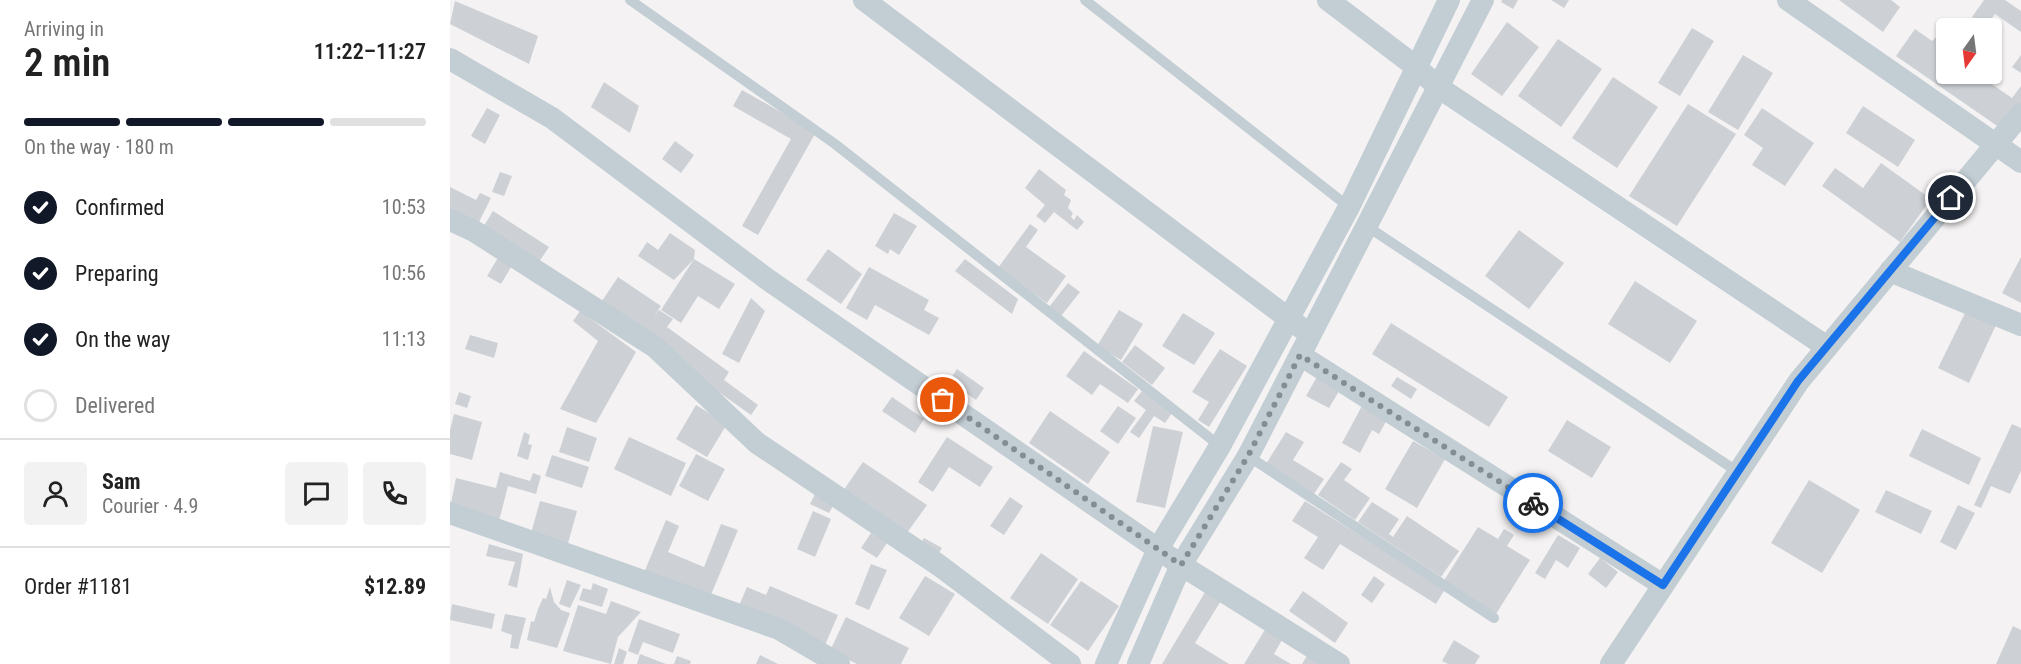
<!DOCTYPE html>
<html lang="en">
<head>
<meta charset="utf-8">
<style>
  :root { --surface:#fff; --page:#f2f2f2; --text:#222; --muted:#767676; --line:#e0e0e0; --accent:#111827 }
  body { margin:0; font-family:"Roboto Condensed",sans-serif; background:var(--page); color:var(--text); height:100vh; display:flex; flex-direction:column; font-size:22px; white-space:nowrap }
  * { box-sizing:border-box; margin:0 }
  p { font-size:20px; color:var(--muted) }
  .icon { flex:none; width:33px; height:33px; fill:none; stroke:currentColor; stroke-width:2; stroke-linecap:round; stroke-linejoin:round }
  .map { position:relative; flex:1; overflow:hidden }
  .sheet { display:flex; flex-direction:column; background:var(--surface); width:450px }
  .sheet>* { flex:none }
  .needle { width:39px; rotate:194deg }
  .controls { position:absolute; left:1486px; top:18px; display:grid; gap:12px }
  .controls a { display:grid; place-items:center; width:66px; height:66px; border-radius:6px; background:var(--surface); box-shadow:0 2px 4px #0004; font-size:30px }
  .pin { position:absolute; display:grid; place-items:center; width:51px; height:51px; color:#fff; margin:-26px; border:3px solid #fff; border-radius:50%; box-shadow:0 2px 6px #0007 }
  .courier { position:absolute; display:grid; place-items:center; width:60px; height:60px; margin:-30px; border:4px solid #1a73e8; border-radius:50%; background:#fff; color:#222; box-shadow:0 2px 8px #0007 }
  .overview em { font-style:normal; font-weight:600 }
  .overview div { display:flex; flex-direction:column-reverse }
  .overview { display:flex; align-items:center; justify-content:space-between; height:102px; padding:0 24px }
  h1 { font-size:39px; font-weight:600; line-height:45px }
  .bar { display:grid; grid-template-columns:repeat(4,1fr); gap:9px 6px; align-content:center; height:72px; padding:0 24px }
  .bar i { height:8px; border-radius:4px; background:var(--line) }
  .bar .selected { background:var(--accent) }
  .bar p { grid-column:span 4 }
  .line { display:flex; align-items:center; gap:15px; padding:0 24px; border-top:2px solid var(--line) }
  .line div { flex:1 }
  .round { display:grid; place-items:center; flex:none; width:63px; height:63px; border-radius:6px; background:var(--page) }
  ol { padding:0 24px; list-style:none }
  li { display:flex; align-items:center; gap:18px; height:66px }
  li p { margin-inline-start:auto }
  li .icon { padding:6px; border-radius:50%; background:var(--accent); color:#fff; stroke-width:4 }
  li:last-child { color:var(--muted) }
  li i { width:33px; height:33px; border:3px solid var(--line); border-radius:50% }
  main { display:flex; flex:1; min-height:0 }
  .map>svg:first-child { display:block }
  .building { fill:#cdd1d6 }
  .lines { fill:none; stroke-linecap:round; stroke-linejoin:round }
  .service { stroke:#c2cdd4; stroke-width:10 }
  .minor { stroke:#c2cdd4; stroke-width:22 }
  .done { stroke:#848d94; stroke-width:6; stroke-dasharray:0 10.8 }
  .route { stroke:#1a73e8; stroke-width:8 }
</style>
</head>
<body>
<main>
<section class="sheet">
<div class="overview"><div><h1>2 min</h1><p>Arriving in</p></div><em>11:22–11:27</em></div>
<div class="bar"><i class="selected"></i><i class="selected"></i><i class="selected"></i><i></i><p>On the way · 180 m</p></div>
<ol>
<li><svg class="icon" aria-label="check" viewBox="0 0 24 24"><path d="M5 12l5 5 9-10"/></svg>Confirmed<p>10:53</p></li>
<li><svg class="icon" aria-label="check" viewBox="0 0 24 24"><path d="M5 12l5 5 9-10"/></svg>Preparing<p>10:56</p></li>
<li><svg class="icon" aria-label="check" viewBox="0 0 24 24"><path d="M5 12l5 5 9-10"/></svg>On the way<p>11:13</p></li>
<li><i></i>Delivered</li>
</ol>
<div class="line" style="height:108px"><a class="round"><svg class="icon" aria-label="person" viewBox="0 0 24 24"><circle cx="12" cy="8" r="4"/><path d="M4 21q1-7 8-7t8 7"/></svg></a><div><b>Sam</b><p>Courier · 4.9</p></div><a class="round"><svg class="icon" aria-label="chat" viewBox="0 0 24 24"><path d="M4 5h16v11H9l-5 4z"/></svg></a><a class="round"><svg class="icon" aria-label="phone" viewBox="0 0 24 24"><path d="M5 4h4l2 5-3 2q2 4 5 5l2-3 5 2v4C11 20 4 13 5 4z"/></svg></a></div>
<div class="line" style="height:78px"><div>Order #1181</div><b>$12.89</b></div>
</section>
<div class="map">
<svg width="1571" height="664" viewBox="0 0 1571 664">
  <rect width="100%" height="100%" fill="#f4f2f2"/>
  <g class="building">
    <polygon points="1052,0 1068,0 1063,9 1051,2"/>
    <polygon points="1101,0 1119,0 1114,8"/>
    <polygon points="1389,0 1441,0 1450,7 1433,32"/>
    <polygon points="1534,0 1555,0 1571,11 1571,32 1545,14 1535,27 1522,17"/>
    <polygon points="5,1 88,36 79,64 0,24"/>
    <polygon points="1057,22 1089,47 1052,96 1021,74"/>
    <polygon points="1242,28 1264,41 1230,96 1208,83"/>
    <polygon points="1465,29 1482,41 1488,35 1497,41 1497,74 1527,74 1562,98 1571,86 1571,110 1556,132 1446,56"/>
    <polygon points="1108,39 1152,69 1111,127 1068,96"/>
    <polygon points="1293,55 1323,73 1288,130 1258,112"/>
    <polygon points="1571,55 1571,73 1562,67"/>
    <polygon points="1163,77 1208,107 1167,168 1122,138"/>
    <polygon points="154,82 189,106 180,133 141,107"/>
    <polygon points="292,90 366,132 308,235 292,226 341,139 283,106"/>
    <polygon points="1238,104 1286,134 1227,226 1179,196"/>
    <polygon points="1413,106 1465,140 1448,167 1396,133"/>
    <polygon points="37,108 50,115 35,144 21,136"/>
    <polygon points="1312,108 1364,143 1335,186 1302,165 1313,148 1294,135"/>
    <polygon points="225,141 244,155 231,173 212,159"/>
    <polygon points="1431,163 1481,199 1450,242 1372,186 1385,168 1413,188"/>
    <polygon points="589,169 616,190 614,195 621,200 618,208 623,213 621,217 624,220 627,215 634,222 627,230 604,212 595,223 586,216 595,205 575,188"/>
    <polygon points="50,172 62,176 54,196 42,192"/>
    <polygon points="0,187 26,200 30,193 41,198 27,226 0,213"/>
    <polygon points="43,211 99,247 87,265 32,229"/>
    <polygon points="444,213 467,226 449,255 440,249 438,254 425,246"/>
    <polygon points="580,224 588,230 576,247 616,276 597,303 548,268"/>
    <polygon points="1069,230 1114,263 1079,309 1035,276"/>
    <polygon points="220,233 245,250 244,259 285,284 269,309 248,296 231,323 211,310 244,259 224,280 188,256 197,242 208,250"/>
    <polygon points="378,249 412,274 391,304 356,280"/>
    <polygon points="49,256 63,264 51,284 37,276"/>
    <polygon points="1571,257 1571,303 1552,293"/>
    <polygon points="515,259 568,299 562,314 505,271"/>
    <polygon points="419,267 479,300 474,310 489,318 479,335 425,305 417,320 396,308"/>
    <polygon points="168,277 211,306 203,318 209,310 223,319 217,327 279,372 274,380 308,405 301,415 191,337 150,304"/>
    <polygon points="1185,281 1247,321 1220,363 1158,324"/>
    <polygon points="618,283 630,292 611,316 599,307"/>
    <polygon points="301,298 315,311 289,363 272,354"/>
    <polygon points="1517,309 1547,323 1519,383 1488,368"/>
    <polygon points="669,310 693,324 671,360 647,346"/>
    <polygon points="130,311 186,352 146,423 110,409 148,341 123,321"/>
    <polygon points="733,313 765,333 744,365 712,346"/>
    <polygon points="941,323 1058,397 1039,427 922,354"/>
    <polygon points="20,335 48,343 44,358 15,349"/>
    <polygon points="685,345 715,368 702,385 672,362"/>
    <polygon points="770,349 797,366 759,427 748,420 759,402 742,392"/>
    <polygon points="634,351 688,389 678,403 650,384 642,395 616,376"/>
    <polygon points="507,369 534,388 526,400 499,381"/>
    <polygon points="868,375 891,388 879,408 856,396"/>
    <polygon points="947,377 967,389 961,399 941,386"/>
    <polygon points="692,391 722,413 715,423 704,416 689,438 680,432 696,410 684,401"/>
    <polygon points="9,392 21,396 17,408 5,404"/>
    <polygon points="442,397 474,419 465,433 432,411"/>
    <polygon points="913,404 938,418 929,434 922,430 910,453 892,443"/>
    <polygon points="246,405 277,424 257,457 226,439"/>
    <polygon points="668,406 686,418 668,444 650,431"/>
    <polygon points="600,411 660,452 638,484 579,443"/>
    <polygon points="4,414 32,422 22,460 0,454 0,430"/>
    <polygon points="1117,420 1161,447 1142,478 1098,451"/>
    <polygon points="1562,424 1571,428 1571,471 1560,494 1541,486 1531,508 1524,505"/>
    <polygon points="703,426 733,432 715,508 686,502"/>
    <polygon points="117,427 147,438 139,462 109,452"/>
    <polygon points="1472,429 1531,458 1519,485 1459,456"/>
    <polygon points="74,432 80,435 78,444 82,445 78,460 67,456"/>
    <polygon points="836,432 854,442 843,460 874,479 864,494 816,464"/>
    <polygon points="179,437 236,463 221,496 164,469"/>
    <polygon points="497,437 543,467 530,487 499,467 483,492 468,482"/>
    <polygon points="963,441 995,459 967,508 935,489"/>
    <polygon points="246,454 275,469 258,501 229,486"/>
    <polygon points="102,455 139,467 132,488 95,476"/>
    <polygon points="413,462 477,505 454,537 391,494"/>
    <polygon points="891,462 902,469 894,480 920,498 905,520 868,495"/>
    <polygon points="50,472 80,481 83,473 91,476 86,494 58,486 49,521 0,508 6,478 46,488"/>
    <polygon points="1359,480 1410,510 1372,573 1321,543"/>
    <polygon points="1436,490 1482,511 1471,534 1425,512"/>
    <polygon points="366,492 383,506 379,513 360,504"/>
    <polygon points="560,497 573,506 554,535 540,526"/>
    <polygon points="90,501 127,511 117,547 80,537"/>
    <polygon points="855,501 995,589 986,604 890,544 873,570 854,558 868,537 842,521"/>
    <polygon points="922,502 949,519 939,534 943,537 957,516 1009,551 991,577 908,522"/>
    <polygon points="1508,505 1525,513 1506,550 1490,542"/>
    <polygon points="363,511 381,519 365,557 347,549"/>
    <polygon points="216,520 229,526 218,552 254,567 271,524 288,530 258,602 193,575"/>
    <polygon points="1028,527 1048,539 1054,529 1064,535 1057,546 1080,560 1046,614 993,582"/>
    <polygon points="421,533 437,543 427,558 411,548"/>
    <polygon points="1108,535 1130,548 1118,568 1106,560 1095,579 1085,573"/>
    <polygon points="474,538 492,548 486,558 468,548"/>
    <polygon points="39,544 73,554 67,588 58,585 65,562 36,556"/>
    <polygon points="591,553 628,579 598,624 560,598"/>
    <polygon points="1150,558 1168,572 1156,588 1138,574"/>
    <polygon points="421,564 437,570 419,610 405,604"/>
    <polygon points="475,576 505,594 479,636 449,618"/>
    <polygon points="924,576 935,584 922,603 911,595"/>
    <polygon points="117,580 131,585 120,608 109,604"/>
    <polygon points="631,581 669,606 638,651 600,625"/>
    <polygon points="143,583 158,589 152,607 129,600 133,588 141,590"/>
    <polygon points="320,586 388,615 375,645 288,608 297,587 316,595"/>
    <polygon points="100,587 104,602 111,610 120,613 107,648 77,640 81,621 84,622 88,609 93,598 96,599"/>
    <polygon points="757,589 772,599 745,643 779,664 712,664"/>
    <polygon points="853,591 898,623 885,643 839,611"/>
    <polygon points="161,601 191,612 168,637 161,664 113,651 128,605 156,614"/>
    <polygon points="2,604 45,614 42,629 0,620"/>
    <polygon points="55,614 76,618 68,649 60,648 62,635 51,631"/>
    <polygon points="396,617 459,648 451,664 407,664 380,651"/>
    <polygon points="189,619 230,634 223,653 193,642 188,655 178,651"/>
    <polygon points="1563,626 1571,630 1571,664 1546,664"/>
    <polygon points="816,628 833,638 824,654 841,664 794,664"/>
    <polygon points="1004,640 1030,656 1025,664 998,664 992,661"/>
    <polygon points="169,648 177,652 173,664 164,664"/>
    <polygon points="190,654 216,664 187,664"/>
    <polygon points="858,654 871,664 852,664"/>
    <polygon points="310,655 328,664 306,664"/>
    <polygon points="227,656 241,661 240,664 224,664"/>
  </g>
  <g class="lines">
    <g class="service">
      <polyline points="180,0 385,144 770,446"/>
      <polyline points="635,0 899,207"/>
      <polyline points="918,227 1288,472"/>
      <polyline points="798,456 1044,618"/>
    </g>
    <g class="minor">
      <polyline points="414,0 850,327"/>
      <polyline points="878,0 965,66 988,87 1377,347"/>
      <polyline points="1338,0 1571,162"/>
      <polyline points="0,59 102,118 317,279 731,565 889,664"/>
      <polyline points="0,220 24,231 205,347 307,443 490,566 620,664"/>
      <polyline points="1440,271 1571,325"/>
      <polyline points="850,355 1213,585"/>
      <polyline points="0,513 329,629 389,664"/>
      <polyline points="656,664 708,549 770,446 899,207 999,0"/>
      <polyline points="688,664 731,565 798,456 1033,0"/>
      <polyline points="1161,664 1349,381 1571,114"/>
    </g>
  </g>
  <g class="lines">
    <polyline class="done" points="493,400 731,565 798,456 850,355 1083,503"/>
    <polyline class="route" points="1083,503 1213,585 1348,381 1501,198"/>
  </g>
</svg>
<div class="controls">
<a><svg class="needle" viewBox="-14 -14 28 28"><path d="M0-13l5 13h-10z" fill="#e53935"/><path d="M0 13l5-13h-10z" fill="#767676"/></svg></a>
</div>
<div class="pin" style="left:493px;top:400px;background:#ea580c"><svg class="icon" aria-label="bag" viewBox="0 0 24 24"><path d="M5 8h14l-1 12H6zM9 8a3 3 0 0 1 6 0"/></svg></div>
<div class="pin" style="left:1501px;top:198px;background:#1f2937"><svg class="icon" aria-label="home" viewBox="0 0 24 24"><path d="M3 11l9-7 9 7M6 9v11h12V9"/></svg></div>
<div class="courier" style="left:1083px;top:503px"><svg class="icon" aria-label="bike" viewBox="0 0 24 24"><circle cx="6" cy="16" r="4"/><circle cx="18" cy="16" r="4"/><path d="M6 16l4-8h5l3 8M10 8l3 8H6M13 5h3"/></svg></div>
</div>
</main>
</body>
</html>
